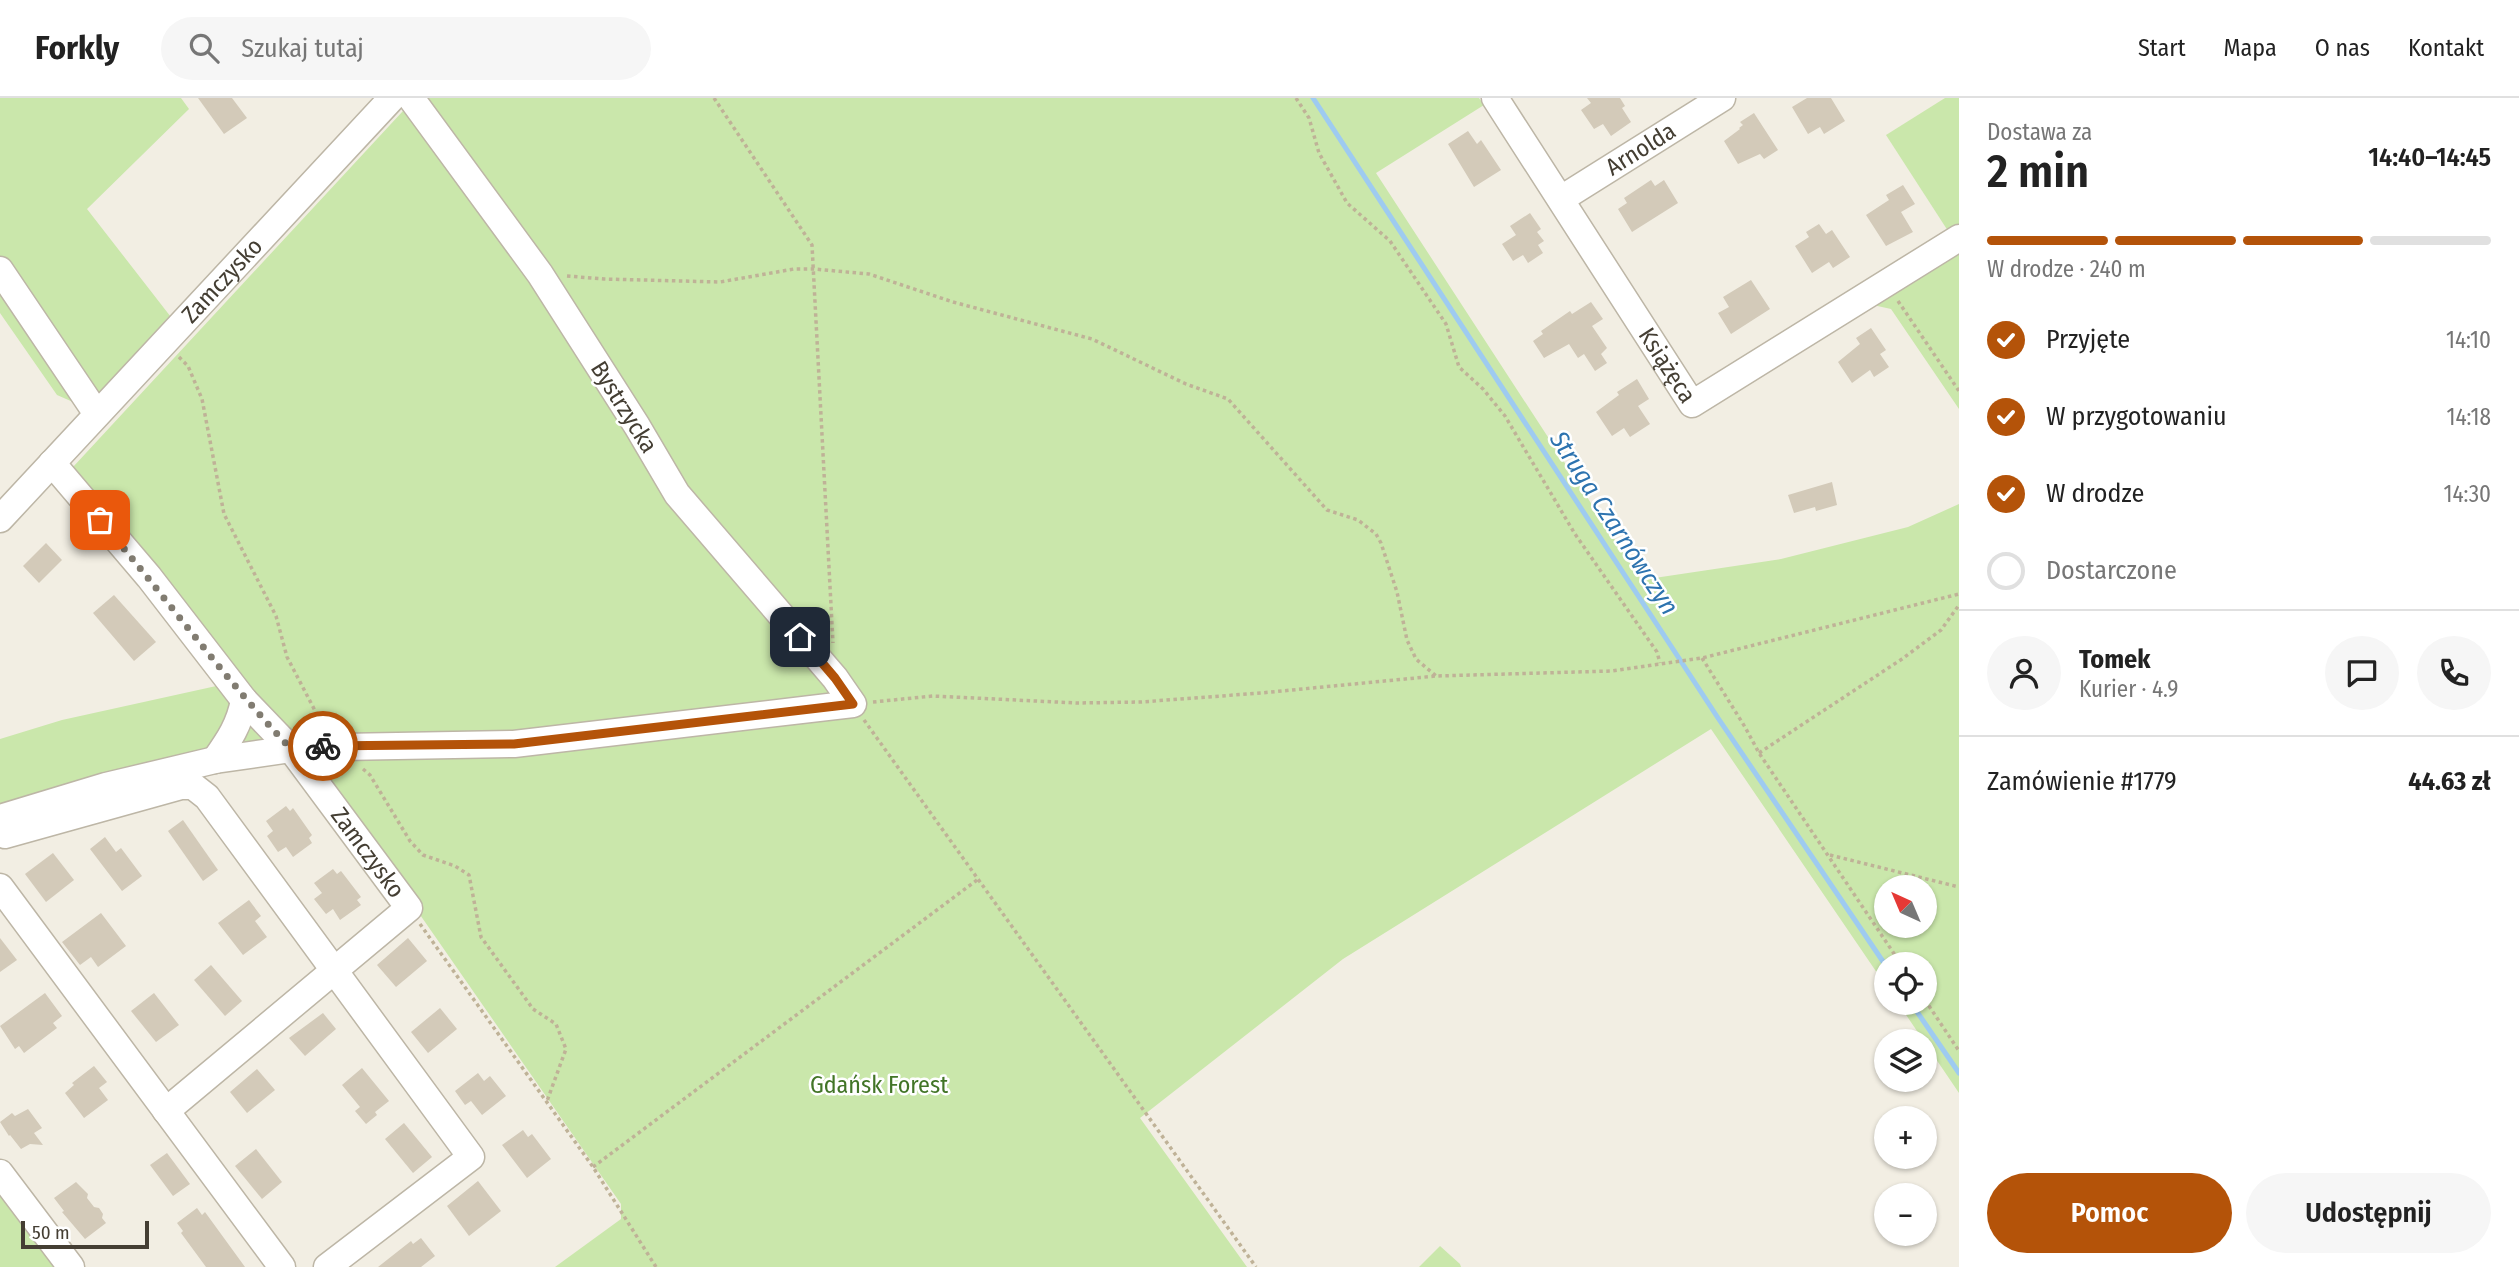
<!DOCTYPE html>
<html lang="pl">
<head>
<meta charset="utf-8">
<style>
  :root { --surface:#fff; --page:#f6f6f6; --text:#222; --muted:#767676; --line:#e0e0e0; --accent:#b45309 }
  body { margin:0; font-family:"Fira Sans Condensed",sans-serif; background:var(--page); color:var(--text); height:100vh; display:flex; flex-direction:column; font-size:26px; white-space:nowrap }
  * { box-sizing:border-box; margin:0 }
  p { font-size:23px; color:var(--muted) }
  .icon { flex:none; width:38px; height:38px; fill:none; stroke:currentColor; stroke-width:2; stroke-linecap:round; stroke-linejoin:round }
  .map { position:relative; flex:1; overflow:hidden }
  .drawer { display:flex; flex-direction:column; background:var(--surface); width:560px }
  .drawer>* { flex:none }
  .needle { width:46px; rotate:316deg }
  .tools { position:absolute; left:1874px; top:777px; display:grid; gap:14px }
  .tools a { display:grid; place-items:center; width:63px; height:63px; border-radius:50%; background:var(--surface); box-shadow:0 2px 5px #0004; font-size:35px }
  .scale { position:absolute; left:21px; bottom:18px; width:128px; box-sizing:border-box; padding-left:7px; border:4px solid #443e33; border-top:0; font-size:19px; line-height:24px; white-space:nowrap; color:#443e33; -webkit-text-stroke:5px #fff; paint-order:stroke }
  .pin { position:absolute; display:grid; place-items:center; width:60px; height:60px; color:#fff; margin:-30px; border-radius:14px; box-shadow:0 4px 10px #0006 }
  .courier { position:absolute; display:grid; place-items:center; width:70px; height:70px; margin:-35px; border:5px solid #b45309; border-radius:50%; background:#fff; color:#222; box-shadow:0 2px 9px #0007 }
  .overview em { font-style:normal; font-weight:600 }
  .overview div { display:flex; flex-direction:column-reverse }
  .overview { display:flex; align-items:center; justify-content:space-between; height:119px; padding:0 28px }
  h1 { font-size:46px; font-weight:600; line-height:52px }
  .bar { display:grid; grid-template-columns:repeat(4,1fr); gap:10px 7px; align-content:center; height:84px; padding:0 28px }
  .bar i { height:9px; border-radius:5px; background:var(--line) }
  .bar .on { background:var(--accent) }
  .bar p { grid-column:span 4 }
  .line { display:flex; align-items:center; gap:18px; padding:0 28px; border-top:2px solid var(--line) }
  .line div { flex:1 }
  .round { display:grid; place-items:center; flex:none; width:74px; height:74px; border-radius:37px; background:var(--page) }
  ol { padding:0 28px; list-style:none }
  li { display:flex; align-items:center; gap:21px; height:77px }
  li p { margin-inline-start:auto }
  li .icon { padding:7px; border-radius:50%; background:var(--accent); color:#fff; stroke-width:4 }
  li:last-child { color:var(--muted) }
  li i { width:38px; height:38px; border:4px solid var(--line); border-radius:50% }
  .action { display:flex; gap:14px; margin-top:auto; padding:14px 28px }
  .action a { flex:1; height:80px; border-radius:42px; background:var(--accent); color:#fff; font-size:28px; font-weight:600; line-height:80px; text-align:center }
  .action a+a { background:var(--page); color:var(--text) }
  header { display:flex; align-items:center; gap:42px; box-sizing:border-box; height:98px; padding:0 35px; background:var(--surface); border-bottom:2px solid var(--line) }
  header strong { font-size:33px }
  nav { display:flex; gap:38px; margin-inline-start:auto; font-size:24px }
  .search { width:490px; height:63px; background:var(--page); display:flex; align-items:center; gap:18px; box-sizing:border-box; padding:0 24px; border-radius:38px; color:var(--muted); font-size:26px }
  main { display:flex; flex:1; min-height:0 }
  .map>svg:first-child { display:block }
  .green { fill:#cae7ab; fill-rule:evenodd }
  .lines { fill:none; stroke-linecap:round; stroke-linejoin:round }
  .stream { stroke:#9ecbf0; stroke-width:5 }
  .building { fill:#d3cab9 }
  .minor-casing { stroke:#bdb6a6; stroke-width:29 }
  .path { stroke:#bfb297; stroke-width:3.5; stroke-dasharray:3.5 3.5; stroke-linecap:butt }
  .minor { stroke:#fff; stroke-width:26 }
  .done { stroke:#817c71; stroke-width:7; stroke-dasharray:0 12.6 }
  .route { stroke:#b45309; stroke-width:9 }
  .labels { text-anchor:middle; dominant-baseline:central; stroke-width:5; stroke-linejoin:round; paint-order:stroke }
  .street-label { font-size:24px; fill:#443e33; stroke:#fff }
  .park-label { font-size:24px; fill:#427527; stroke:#fff }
  .water-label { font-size:26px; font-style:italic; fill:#2d73af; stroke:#fff }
</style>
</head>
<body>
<header>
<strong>Forkly</strong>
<div class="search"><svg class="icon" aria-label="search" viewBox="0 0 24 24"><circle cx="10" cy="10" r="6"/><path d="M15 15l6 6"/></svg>Szukaj tutaj</div>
<nav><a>Start</a><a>Mapa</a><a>O nas</a><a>Kontakt</a></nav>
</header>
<main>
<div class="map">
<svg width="1959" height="1169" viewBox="0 0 1959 1169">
  <rect width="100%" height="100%" fill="#f2eee3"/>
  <g class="green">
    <polygon points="0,0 181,0 189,11 87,111 174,223 89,311 57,297 0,215"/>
    <path d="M415,0H1479L1484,7L1376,75L1641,482L1781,461L1908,429L1959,406V995L1898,905H1925V866H1886V888L1711,631L1343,861L1140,1020L1247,1169H555L621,1121V1106L416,811L312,666L304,641L0,711V641L62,622L239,583L73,369ZM1886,789H1925V828H1886Z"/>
    <polygon points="1945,0 1959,0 1959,150 1886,37"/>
    <polygon points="1959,153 1959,311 1891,211 1873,207"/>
    <polygon points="0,1088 62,1169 0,1169"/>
    <polygon points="1440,1148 1460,1166 1461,1169 1419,1169"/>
  </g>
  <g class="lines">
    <g class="stream">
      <polyline points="1313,0 1718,620 1886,868"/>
      <polyline points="1911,905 1959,975"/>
    </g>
  </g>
  <g class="building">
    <polygon points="198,0 232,0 247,20 224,36"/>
    <polygon points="1587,0 1620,0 1625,8 1622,10 1631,24 1611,38 1603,26 1594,31 1581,12 1591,5"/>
    <polygon points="1807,0 1831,0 1845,23 1824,36 1820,29 1808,36 1792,9"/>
    <polygon points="1754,15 1778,52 1764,61 1760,56 1738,66 1724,43 1740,31 1739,30 1743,27 1740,24"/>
    <polygon points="1468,33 1477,46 1481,42 1501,72 1474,89 1448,46"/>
    <polygon points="1651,82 1655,88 1664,82 1678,105 1632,134 1618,111 1627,105 1624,100"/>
    <polygon points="1903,87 1915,106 1901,114 1913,134 1886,148 1866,117 1889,102 1886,97"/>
    <polygon points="1530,115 1541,131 1537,134 1544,143 1538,147 1543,155 1528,165 1523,157 1513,163 1502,146 1516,137 1510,128"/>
    <polygon points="1819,126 1826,136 1832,132 1850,159 1833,170 1829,164 1812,175 1795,148 1809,139 1806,134"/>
    <polygon points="1751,182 1770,211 1731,236 1718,215 1729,209 1723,199"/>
    <polygon points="1591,204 1603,221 1592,228 1607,250 1601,256 1607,265 1595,273 1584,256 1578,260 1569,246 1544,260 1533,243 1543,236 1541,233 1570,213 1572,216"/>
    <polygon points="1871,230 1886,252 1880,256 1889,269 1874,279 1870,272 1852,285 1838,264 1860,246 1856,240"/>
    <polygon points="1637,281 1649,301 1638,308 1650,326 1630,339 1624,330 1612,338 1596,314 1619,297 1617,294"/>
    <polygon points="1832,384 1837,407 1816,413 1815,409 1794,415 1788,397"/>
    <polygon points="46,445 62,462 39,485 23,468"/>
    <polygon points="114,497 156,544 134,563 93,515"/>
    <polygon points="286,708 290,713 293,710 312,737 309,740 312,745 293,759 286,749 278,754 267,738 273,733 266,723"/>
    <polygon points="183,722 218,772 203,783 168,733"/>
    <polygon points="105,739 116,754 121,750 142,778 122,793 90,751"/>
    <polygon points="53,755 74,782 46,804 25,776"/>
    <polygon points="333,771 337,776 341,773 361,799 357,802 361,807 340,822 333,811 326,816 314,801 322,795 314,785"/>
    <polygon points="249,802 261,818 255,823 267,839 243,857 218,825"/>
    <polygon points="101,815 126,848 98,869 91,859 80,867 62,844"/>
    <polygon points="0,840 17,862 0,874"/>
    <polygon points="408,840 427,863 396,889 377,867"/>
    <polygon points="211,867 242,903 225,918 194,882"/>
    <polygon points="45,895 62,918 53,925 57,930 24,955 19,948 15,951 0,928"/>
    <polygon points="154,895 179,927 156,944 131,913"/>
    <polygon points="440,910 457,931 428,955 411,934"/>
    <polygon points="323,915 336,931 305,958 289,940"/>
    <polygon points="94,968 107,984 99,990 108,1002 84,1020 65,995 74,987 72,985"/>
    <polygon points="362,970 389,1003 375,1014 377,1017 366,1026 355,1013 360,1009 342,987"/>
    <polygon points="257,971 275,992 247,1015 230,994"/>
    <polygon points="478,975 484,983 490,978 506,998 482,1017 471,1003 465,1007 455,993"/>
    <polygon points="28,1011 42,1030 34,1035 43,1047 30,1046 21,1051 10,1037 9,1038 0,1024 12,1015 15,1018"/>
    <polygon points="404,1025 432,1059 413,1075 385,1041"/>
    <polygon points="523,1032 528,1039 532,1036 551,1061 527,1080 502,1047"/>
    <polygon points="256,1051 282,1084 262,1101 235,1068"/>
    <polygon points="167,1055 190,1086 173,1098 150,1067"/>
    <polygon points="478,1083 501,1113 469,1138 447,1108"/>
    <polygon points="76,1084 88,1096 87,1100 94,1109 99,1110 103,1116 102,1120 106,1125 85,1141 62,1114 64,1113 54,1100"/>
    <polygon points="197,1110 202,1117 205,1114 245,1169 206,1169 181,1135 183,1133 177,1125"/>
    <polygon points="421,1140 435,1158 421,1169 378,1169 411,1143 413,1146"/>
  </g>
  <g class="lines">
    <g class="minor-casing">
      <g id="minor">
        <path id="s1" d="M1495,0L1692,306L1959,140"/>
        <path id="s2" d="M1561,101L1722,0"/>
        <polyline points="0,172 97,316"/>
        <path id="s3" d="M52,365L149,479L244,602L291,651L409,810L166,1013"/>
        <path id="s4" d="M0,421L392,0"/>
        <path d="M215,662C229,642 240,626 244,602"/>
        <polyline points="0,720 106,688 215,662 291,651 306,647 341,649 514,646 853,606 835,580 677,396 637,328 540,176 411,0"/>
        <polyline points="5,737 181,688 193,688 207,699 471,1059 327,1169"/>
        <polyline points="0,789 282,1169"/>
        <polyline points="0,1075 71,1169"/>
      </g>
    </g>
    <g class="path">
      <polyline points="714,0 812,147 833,545"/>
      <polyline points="1296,0 1309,20 1319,55 1347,105 1390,143 1446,226 1459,269 1483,291 1505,318 1575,436 1657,554 1660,565"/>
      <polyline points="567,178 604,181 720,184 794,171 814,171 869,176 953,204 1092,241 1186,286 1228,301 1327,412 1358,422 1376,436 1381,445 1397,494 1407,542 1416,561 1436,578"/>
      <polyline points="1898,203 1959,293"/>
      <polyline points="179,259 188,268 202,301 224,416 276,518 287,559 322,626"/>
      <polyline points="1702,560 1745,629 1759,655 1901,866"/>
      <polyline points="873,604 933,598 1077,605 1141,604 1261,595 1436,578 1612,573 1702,560 1959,496"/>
      <polyline points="864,622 1256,1169"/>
      <polyline points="1759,655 1902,561 1941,532 1959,507"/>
      <polyline points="363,671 370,677 410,743 423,757 455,768 469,777 481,839 533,911 556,926 566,951 547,1003"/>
      <polyline points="1830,757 1959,789"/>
      <polyline points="420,826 593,1069 656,1169"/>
      <polyline points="1925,902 1959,953"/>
      <polyline points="593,1069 977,782"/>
    </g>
    <use href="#minor" class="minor"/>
  </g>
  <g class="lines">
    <path class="done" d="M100,422C165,498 223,579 291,651L306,647L323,648"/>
    <polyline class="route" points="323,648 514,646 853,606 835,580 800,539"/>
  </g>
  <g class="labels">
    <g class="street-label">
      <text stroke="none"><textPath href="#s2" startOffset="94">Arnolda</textPath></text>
      <text stroke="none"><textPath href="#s4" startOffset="326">Zamczysko</textPath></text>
      <text stroke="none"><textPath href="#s1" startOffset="318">Książęca</textPath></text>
      <text transform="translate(624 309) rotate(58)">Bystrzycka</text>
      <text stroke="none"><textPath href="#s3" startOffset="502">Zamczysko</textPath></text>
    </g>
    <g class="park-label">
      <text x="879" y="987">Gdańsk Forest</text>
    </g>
    <g class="water-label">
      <text transform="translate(1614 425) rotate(57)">Struga Czarnówczyn</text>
    </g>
  </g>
</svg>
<div class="tools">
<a><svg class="needle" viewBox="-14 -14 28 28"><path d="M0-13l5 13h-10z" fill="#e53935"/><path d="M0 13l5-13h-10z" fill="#767676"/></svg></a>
<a><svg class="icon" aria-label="locate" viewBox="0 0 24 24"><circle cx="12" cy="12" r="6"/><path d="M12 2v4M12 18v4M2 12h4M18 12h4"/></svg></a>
<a><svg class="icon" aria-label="layers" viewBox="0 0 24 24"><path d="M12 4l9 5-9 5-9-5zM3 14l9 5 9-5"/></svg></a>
<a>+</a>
<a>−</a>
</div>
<div class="scale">50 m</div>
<div class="pin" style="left:100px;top:422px;background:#ea580c"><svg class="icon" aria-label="bag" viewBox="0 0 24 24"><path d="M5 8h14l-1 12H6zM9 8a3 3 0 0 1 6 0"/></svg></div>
<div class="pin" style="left:800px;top:539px;background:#1f2937"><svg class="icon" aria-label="home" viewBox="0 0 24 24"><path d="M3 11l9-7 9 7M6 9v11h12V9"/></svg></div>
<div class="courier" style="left:323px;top:648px"><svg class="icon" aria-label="bike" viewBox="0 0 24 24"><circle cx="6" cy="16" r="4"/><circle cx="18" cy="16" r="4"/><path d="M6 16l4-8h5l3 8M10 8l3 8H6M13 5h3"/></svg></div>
</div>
<section class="drawer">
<div class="overview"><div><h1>2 min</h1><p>Dostawa za</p></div><em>14:40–14:45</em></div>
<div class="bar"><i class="on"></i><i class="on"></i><i class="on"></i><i></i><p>W drodze · 240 m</p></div>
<ol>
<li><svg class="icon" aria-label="check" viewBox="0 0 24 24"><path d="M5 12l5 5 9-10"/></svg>Przyjęte<p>14:10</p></li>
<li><svg class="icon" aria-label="check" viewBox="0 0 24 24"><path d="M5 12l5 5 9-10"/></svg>W przygotowaniu<p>14:18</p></li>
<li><svg class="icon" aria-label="check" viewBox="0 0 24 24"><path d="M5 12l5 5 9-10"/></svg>W drodze<p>14:30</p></li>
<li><i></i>Dostarczone</li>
</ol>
<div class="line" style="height:126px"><a class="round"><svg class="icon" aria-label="person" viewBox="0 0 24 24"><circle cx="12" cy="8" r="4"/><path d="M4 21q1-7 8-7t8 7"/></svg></a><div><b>Tomek</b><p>Kurier · 4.9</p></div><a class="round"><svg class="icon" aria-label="chat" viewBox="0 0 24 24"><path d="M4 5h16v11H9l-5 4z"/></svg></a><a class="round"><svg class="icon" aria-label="phone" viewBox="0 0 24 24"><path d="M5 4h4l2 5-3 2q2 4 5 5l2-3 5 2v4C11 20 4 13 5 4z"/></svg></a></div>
<div class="line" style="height:91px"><div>Zamówienie #1779</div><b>44.63 zł</b></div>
<div class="action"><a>Pomoc</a><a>Udostępnij</a></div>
</section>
</main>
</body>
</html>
